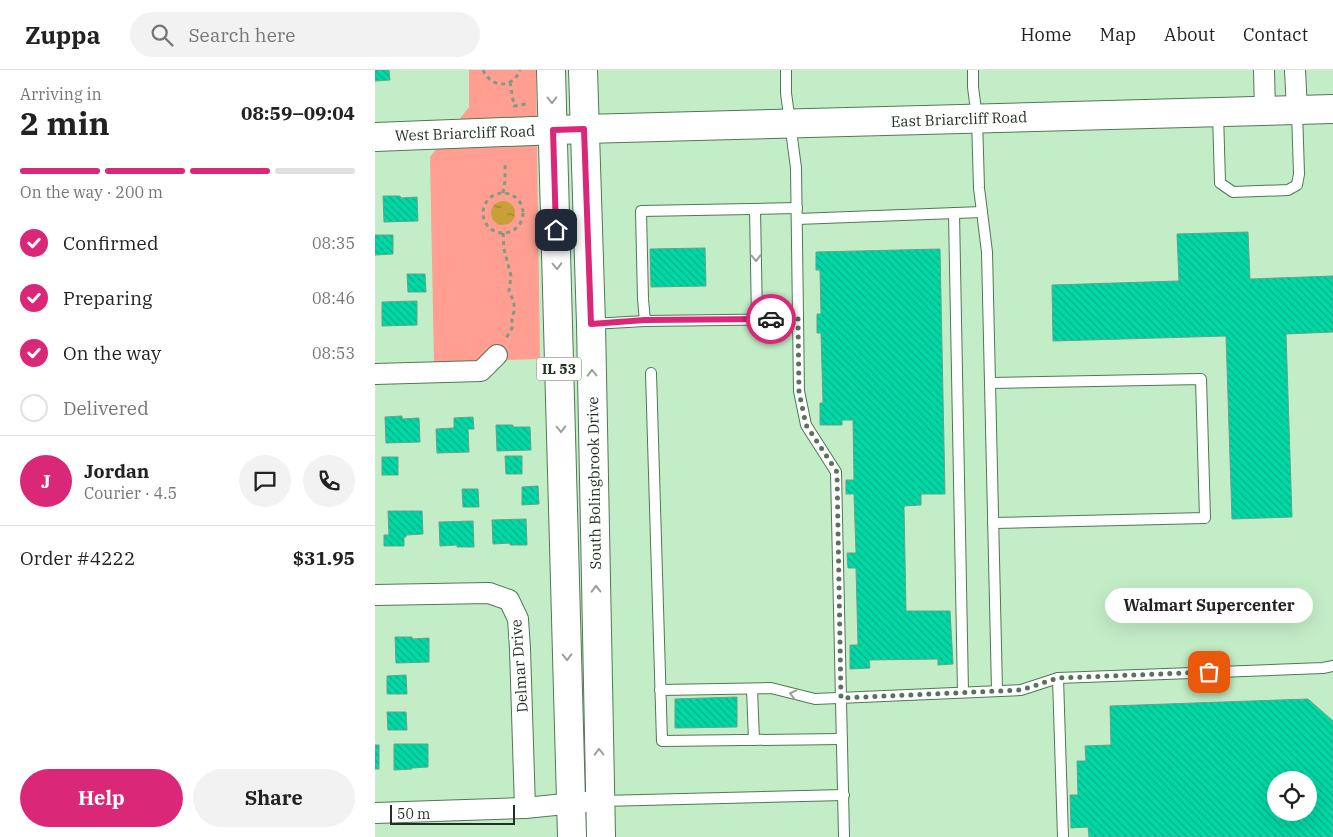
<!DOCTYPE html>
<html lang="en">
<head>
<meta charset="utf-8">
<style>
  :root { --surface:#fff; --page:#f2f2f2; --text:#222; --muted:#767676; --line:#e0e0e0; --accent:#db2777 }
  body { margin:0; font-family:"IBM Plex Serif",serif; background:var(--page); color:var(--text); height:100vh; display:flex; flex-direction:column; font-size:19px; white-space:nowrap }
  * { box-sizing:border-box; margin:0 }
  p { font-size:16px; color:var(--muted) }
  .icon { flex:none; width:28px; height:28px; fill:none; stroke:currentColor; stroke-width:2; stroke-linecap:round; stroke-linejoin:round }
  .map { position:relative; flex:1; overflow:hidden }
  .details { display:flex; flex-direction:column; background:var(--surface); width:375px }
  .details>* { flex:none }
  .tools { position:absolute; left:892px; top:701px; display:grid; gap:10px }
  .tools a { display:grid; place-items:center; width:50px; height:50px; border-radius:50%; background:var(--surface); box-shadow:0 5px 20px #0002; font-size:25px }
  .scale { position:absolute; left:15px; bottom:12px; width:125px; box-sizing:border-box; padding-left:5px; border:2px solid #1f2f21; border-top:0; font-size:14px; line-height:18px; white-space:nowrap; color:#1f2f21; -webkit-text-stroke:4px #fff; paint-order:stroke }
  .pin { position:absolute; display:grid; place-items:center; width:42px; height:42px; color:#fff; margin:-21px; border-radius:10px; box-shadow:0 2px 8px #0006 }
  .courier { position:absolute; display:grid; place-items:center; width:50px; height:50px; margin:-25px; border:4px solid #db2777; border-radius:50%; background:#fff; color:#222; box-shadow:0 1px 6px #0007 }
  .bubble { position:absolute; height:35px; border-radius:18px; background:var(--surface); box-shadow:0 5px 20px #0002; font-size:16px; font-weight:700; line-height:35px; text-align:center }
  .overview em { font-style:normal; font-weight:700 }
  .overview div { display:flex; flex-direction:column-reverse }
  .overview { display:flex; align-items:center; justify-content:space-between; height:85px; padding:0 20px }
  h1 { font-size:32px; font-weight:700; line-height:38px }
  .bar { display:grid; grid-template-columns:repeat(4,1fr); gap:8px 5px; align-content:center; height:60px; padding:0 20px }
  .bar i { height:6px; border-radius:4px; background:var(--line) }
  .bar .active { background:var(--accent) }
  .bar p { grid-column:span 4 }
  .line { display:flex; align-items:center; gap:12px; padding:0 20px; border-top:1px solid var(--line) }
  .line div { flex:1 }
  .round { display:grid; place-items:center; flex:none; width:52px; height:52px; border-radius:26px; background:var(--page) }
  ol { padding:0 20px; list-style:none }
  li { display:flex; align-items:center; gap:15px; height:55px }
  li p { margin-inline-start:auto }
  li .icon { padding:5px; border-radius:50%; background:var(--accent); color:#fff; stroke-width:4 }
  li:last-child { color:var(--muted) }
  li i { width:28px; height:28px; border:2px solid var(--line); border-radius:50% }
  .primary-button { display:flex; gap:10px; margin-top:auto; padding:10px 20px }
  .primary-button a { flex:1; height:58px; border-radius:30px; background:var(--accent); color:#fff; font-size:20px; font-weight:700; line-height:58px; text-align:center }
  .primary-button a+a { background:var(--page); color:var(--text) }
  header { display:flex; align-items:center; gap:30px; box-sizing:border-box; height:70px; padding:0 25px; background:var(--surface); border-bottom:1px solid var(--line) }
  header strong { font-size:24px }
  nav { display:flex; gap:28px; margin-inline-start:auto; font-size:18px }
  .search { width:350px; height:45px; background:var(--page); display:flex; align-items:center; gap:12px; box-sizing:border-box; padding:0 18px; border-radius:28px; color:var(--muted); font-size:19px }
  main { display:flex; flex:1; min-height:0 }
  .map>svg:first-child { display:block }
  .park { fill:#ff9e91 }
  .water { fill:url(#water-ripples) }
  .building { fill:url(#building-back-hatch); stroke:#69a18c; fill-rule:evenodd }
  .lines { fill:none; stroke-linecap:round; stroke-linejoin:round }
  .lane-casing { stroke:#517856; stroke-width:12 }
  .street-casing { stroke:#517856; stroke-width:22 }
  .secondary-casing { stroke:#517856; stroke-width:30 }
  .primary-casing { stroke:#517856; stroke-width:30 }
  .path { stroke:#7d9c81; stroke-width:3; stroke-dasharray:4 4; stroke-linecap:butt }
  .lane { stroke:#fff; stroke-width:10 }
  .street { stroke:#fff; stroke-width:20 }
  .secondary { stroke:#fff; stroke-width:28 }
  .primary { stroke:#fff; stroke-width:28 }
  .oneway { stroke:#9aa19b }
  .done { stroke:#58725b; stroke-width:5; stroke-dasharray:0 9 }
  .route { stroke:#db2777; stroke-width:6 }
  .labels { text-anchor:middle; dominant-baseline:central; stroke-width:5; stroke-linejoin:round; paint-order:stroke }
  .shield { fill:#fff; stroke:#626d64; stroke-width:1 }
  .shield-label { font-size:14px; font-weight:bold; fill:#1f2f21 }
  .street-label { font-size:15px; fill:#1f2f21; stroke:#fff }
</style>
</head>
<body>
<header>
<strong>Zuppa</strong>
<div class="search"><svg class="icon" aria-label="search" viewBox="0 0 24 24"><circle cx="10" cy="10" r="6"/><path d="M15 15l6 6"/></svg>Search here</div>
<nav><a>Home</a><a>Map</a><a>About</a><a>Contact</a></nav>
</header>
<main>
<section class="details">
<div class="overview"><div><h1>2 min</h1><p>Arriving in</p></div><em>08:59–09:04</em></div>
<div class="bar"><i class="active"></i><i class="active"></i><i class="active"></i><i></i><p>On the way · 200 m</p></div>
<ol>
<li><svg class="icon" aria-label="check" viewBox="0 0 24 24"><path d="M5 12l5 5 9-10"/></svg>Confirmed<p>08:35</p></li>
<li><svg class="icon" aria-label="check" viewBox="0 0 24 24"><path d="M5 12l5 5 9-10"/></svg>Preparing<p>08:46</p></li>
<li><svg class="icon" aria-label="check" viewBox="0 0 24 24"><path d="M5 12l5 5 9-10"/></svg>On the way<p>08:53</p></li>
<li><i></i>Delivered</li>
</ol>
<div class="line" style="height:90px"><b class="round" style="background:var(--accent);color:#fff">J</b><div><b>Jordan</b><p>Courier · 4.5</p></div><a class="round"><svg class="icon" aria-label="chat" viewBox="0 0 24 24"><path d="M4 5h16v11H9l-5 4z"/></svg></a><a class="round"><svg class="icon" aria-label="phone" viewBox="0 0 24 24"><path d="M5 4h4l2 5-3 2q2 4 5 5l2-3 5 2v4C11 20 4 13 5 4z"/></svg></a></div>
<div class="line" style="height:65px"><div>Order #4222</div><b>$31.95</b></div>
<div class="primary-button"><a>Help</a><a>Share</a></div>
</section>
<div class="map">
<svg width="958" height="767" viewBox="0 0 958 767">
  <defs>
    <pattern id="water-ripples" width="26" height="14" patternUnits="userSpaceOnUse" patternTransform="scale(1.25)"><rect width="26" height="14" fill="#c7a037"/><path d="M2 4q2-2 4 0t4 0M15 11q2-2 4 0t4 0" fill="none" stroke="#a1832e"/></pattern>
    <pattern id="building-back-hatch" width="6" height="6" patternUnits="userSpaceOnUse" patternTransform="scale(1.25)"><rect width="6" height="6" fill="#00d9a6"/><path d="M-1 5l2 2M0 0l6 6M5-1l2 2" fill="none" stroke="#02b087"/></pattern>
  </defs>
  <rect width="100%" height="100%" fill="#c3edc7"/>
  <polygon class="park" points="94,0 161,0 165,289 59,292 55,87 94,37"/>
  <circle class="water" cx="128" cy="143" r="12"/>
  <g class="building">
    <polygon points="0,0 14,0 15,10 0,11"/>
    <polygon points="8,126 25,126 26,128 42,127 43,151 9,152"/>
    <polygon points="873,162 875,209 958,206 958,262 911,264 917,447 857,449 851,266 678,271 677,215 804,211 802,164"/>
    <polygon points="0,165 18,165 18,184 0,185"/>
    <polygon points="330,178 331,216 276,217 275,179"/>
    <polygon points="565,179 570,424 546,424 546,435 529,436 531,541 575,541 578,594 563,595 563,589 494,590 495,598 475,599 475,575 483,575 481,498 473,498 472,483 481,483 479,424 471,424 471,410 479,410 478,350 467,350 467,355 445,355 445,333 448,333 446,263 442,263 442,244 446,244 445,200 441,200 441,182"/>
    <polygon points="32,204 50,204 51,222 33,222"/>
    <polygon points="42,231 42,255 7,256 7,232"/>
    <polygon points="27,346 27,349 44,348 45,372 11,373 10,347"/>
    <polygon points="98,347 99,359 93,359 94,382 62,383 61,359 79,358 79,348"/>
    <polygon points="121,355 138,355 138,357 155,357 156,380 122,381"/>
    <polygon points="130,386 147,386 147,404 131,404"/>
    <rect x="7" y="387" width="16" height="18"/>
    <polygon points="163,416 164,434 147,435 147,417"/>
    <polygon points="87,419 103,419 104,437 88,437"/>
    <polygon points="13,441 47,441 48,464 31,465 31,467 29,467 29,476 9,476 9,465 14,465"/>
    <polygon points="151,449 152,475 135,475 135,473 118,474 117,450"/>
    <polygon points="98,451 99,477 82,477 82,475 65,476 64,452"/>
    <polygon points="20,567 37,567 37,569 54,568 54,592 21,593"/>
    <polygon points="31,605 32,624 12,624 12,606"/>
    <polygon points="362,627 362,657 300,658 300,629"/>
    <path d="M933,629L958,651V767H714L713,757L696,758L695,725H703L702,691H711L710,676L736,675L735,636ZM901,710H934V742H901Z"/>
    <polygon points="12,642 31,642 32,660 13,660"/>
    <polygon points="19,674 53,674 53,697 36,698 37,699 19,700"/>
    <rect x="0" y="675" width="4" height="24"/>
  </g>
  <g class="lines">
    <g class="lane-casing">
      <g id="lane">
        <polyline points="411,0 411,23 421,98 424,321 431,355 461,402 469,767"/>
        <polyline points="598,0 598,17 602,48 604,118 612,182 622,620"/>
        <polyline points="843,43 845,113 858,122 913,120 922,115 924,104 922,41"/>
        <polyline points="380,139 382,249"/>
        <polyline points="579,143 588,622"/>
        <polyline points="422,149 607,142"/>
        <polyline points="270,251 268,229 266,141 422,138"/>
        <polyline points="217,254 270,251 423,249"/>
        <polyline points="276,303 287,671 467,669"/>
        <polyline points="615,313 826,309 830,448 618,453"/>
        <polyline points="683,608 688,767"/>
        <polyline points="377,619 379,670"/>
        <polyline points="285,620 396,618 440,629 646,620 683,608 948,598 958,596"/>
        <polyline points="227,731 469,725"/>
      </g>
    </g>
    <g class="street-casing">
      <g id="street">
        <polyline points="889,0 890,41"/>
        <polyline points="920,0 922,40"/>
        <polyline points="0,304 106,301 122,285"/>
        <polyline points="0,525 114,523 134,530 143,549 145,579 150,738"/>
        <polyline points="0,743 150,738 210,732"/>
      </g>
    </g>
    <g class="secondary-casing">
      <polyline id="secondary" points="0,67 209,59 958,39"/>
    </g>
    <g class="primary-casing">
      <g id="primary">
        <polyline points="176,0 197,767"/>
        <polyline points="208,0 216,254 226,767"/>
      </g>
    </g>
    <g class="path">
      <path d="M108,0C116,18 138,19 145,0"/>
      <polyline points="135,12 139,36 151,34"/>
      <polyline points="128,123 130,111 130,95"/>
      <circle cx="128" cy="143" r="20"/>
      <polyline points="128,163 129,179 136,206 134,221 139,232 139,241 137,249 137,258 130,270"/>
    </g>
    <use href="#lane" class="lane"/>
    <use href="#street" class="street"/>
    <use href="#secondary" class="secondary"/>
    <use href="#primary" class="primary"/>
  </g>
  <defs><path id="oneway-chevron" d="M-2-3.5L2.5 0L-2 3.5" fill="none" stroke-width="1.6" stroke-linecap="round" stroke-linejoin="round" transform="scale(1.25)"/></defs>
  <g class="oneway">
    <use href="#oneway-chevron" transform="translate(177 30) rotate(89)"/>
    <use href="#oneway-chevron" transform="translate(381 188) rotate(89)"/>
    <use href="#oneway-chevron" transform="translate(182 196) rotate(88)"/>
    <use href="#oneway-chevron" transform="translate(217 303) rotate(-91)"/>
    <use href="#oneway-chevron" transform="translate(186 359) rotate(88)"/>
    <use href="#oneway-chevron" transform="translate(221 519) rotate(-91)"/>
    <use href="#oneway-chevron" transform="translate(192 587) rotate(88)"/>
    <use href="#oneway-chevron" transform="translate(418 624) rotate(-166)"/>
    <use href="#oneway-chevron" transform="translate(224 682) rotate(-91)"/>
  </g>
  <g class="lines">
    <polyline class="done" points="396,249 423,249 424,322 431,355 462,402 466,628 646,620 683,608 834,602"/>
    <polyline class="route" points="181,160 178,60 209,59 216,254 270,250 396,249"/>
  </g>
  <g class="labels">
    <rect class="shield" x="161.5" y="287.5" width="45" height="23" rx="4"/>
    <g class="shield-label">
      <text x="184" y="299">IL 53</text>
    </g>
    <g class="street-label">
      <text transform="translate(584 49) rotate(-2)">East Briarcliff Road</text>
      <text transform="translate(90 63) rotate(-2)">West Briarcliff Road</text>
      <text transform="translate(219 413) rotate(-91)">South Bolingbrook Drive</text>
      <text transform="translate(144 596) rotate(-94)">Delmar Drive</text>
    </g>
  </g>
</svg>
<div class="tools">
<a><svg class="icon" aria-label="locate" viewBox="0 0 24 24"><circle cx="12" cy="12" r="6"/><path d="M12 2v4M12 18v4M2 12h4M18 12h4"/></svg></a>
</div>
<div class="scale">50 m</div>
<div class="pin" style="left:834px;top:602px;background:#ea580c"><svg class="icon" aria-label="bag" viewBox="0 0 24 24"><path d="M5 8h14l-1 12H6zM9 8a3 3 0 0 1 6 0"/></svg></div>
<div class="pin" style="left:181px;top:160px;background:#1f2937"><svg class="icon" aria-label="home" viewBox="0 0 24 24"><path d="M3 11l9-7 9 7M6 9v11h12V9"/></svg></div>
<div class="courier" style="left:396px;top:249px"><svg class="icon" aria-label="car" viewBox="0 0 24 24"><path d="M5 17H2v-5l4-1 3-4h7l3 4 3 1v5h-3M9 17h6M6 11h13"/><circle cx="7" cy="17" r="2"/><circle cx="17" cy="17" r="2"/></svg></div>
<div class="bubble" style="left:730px;top:518px;width:208px">Walmart Supercenter</div>
</div>
</main>
</body>
</html>
